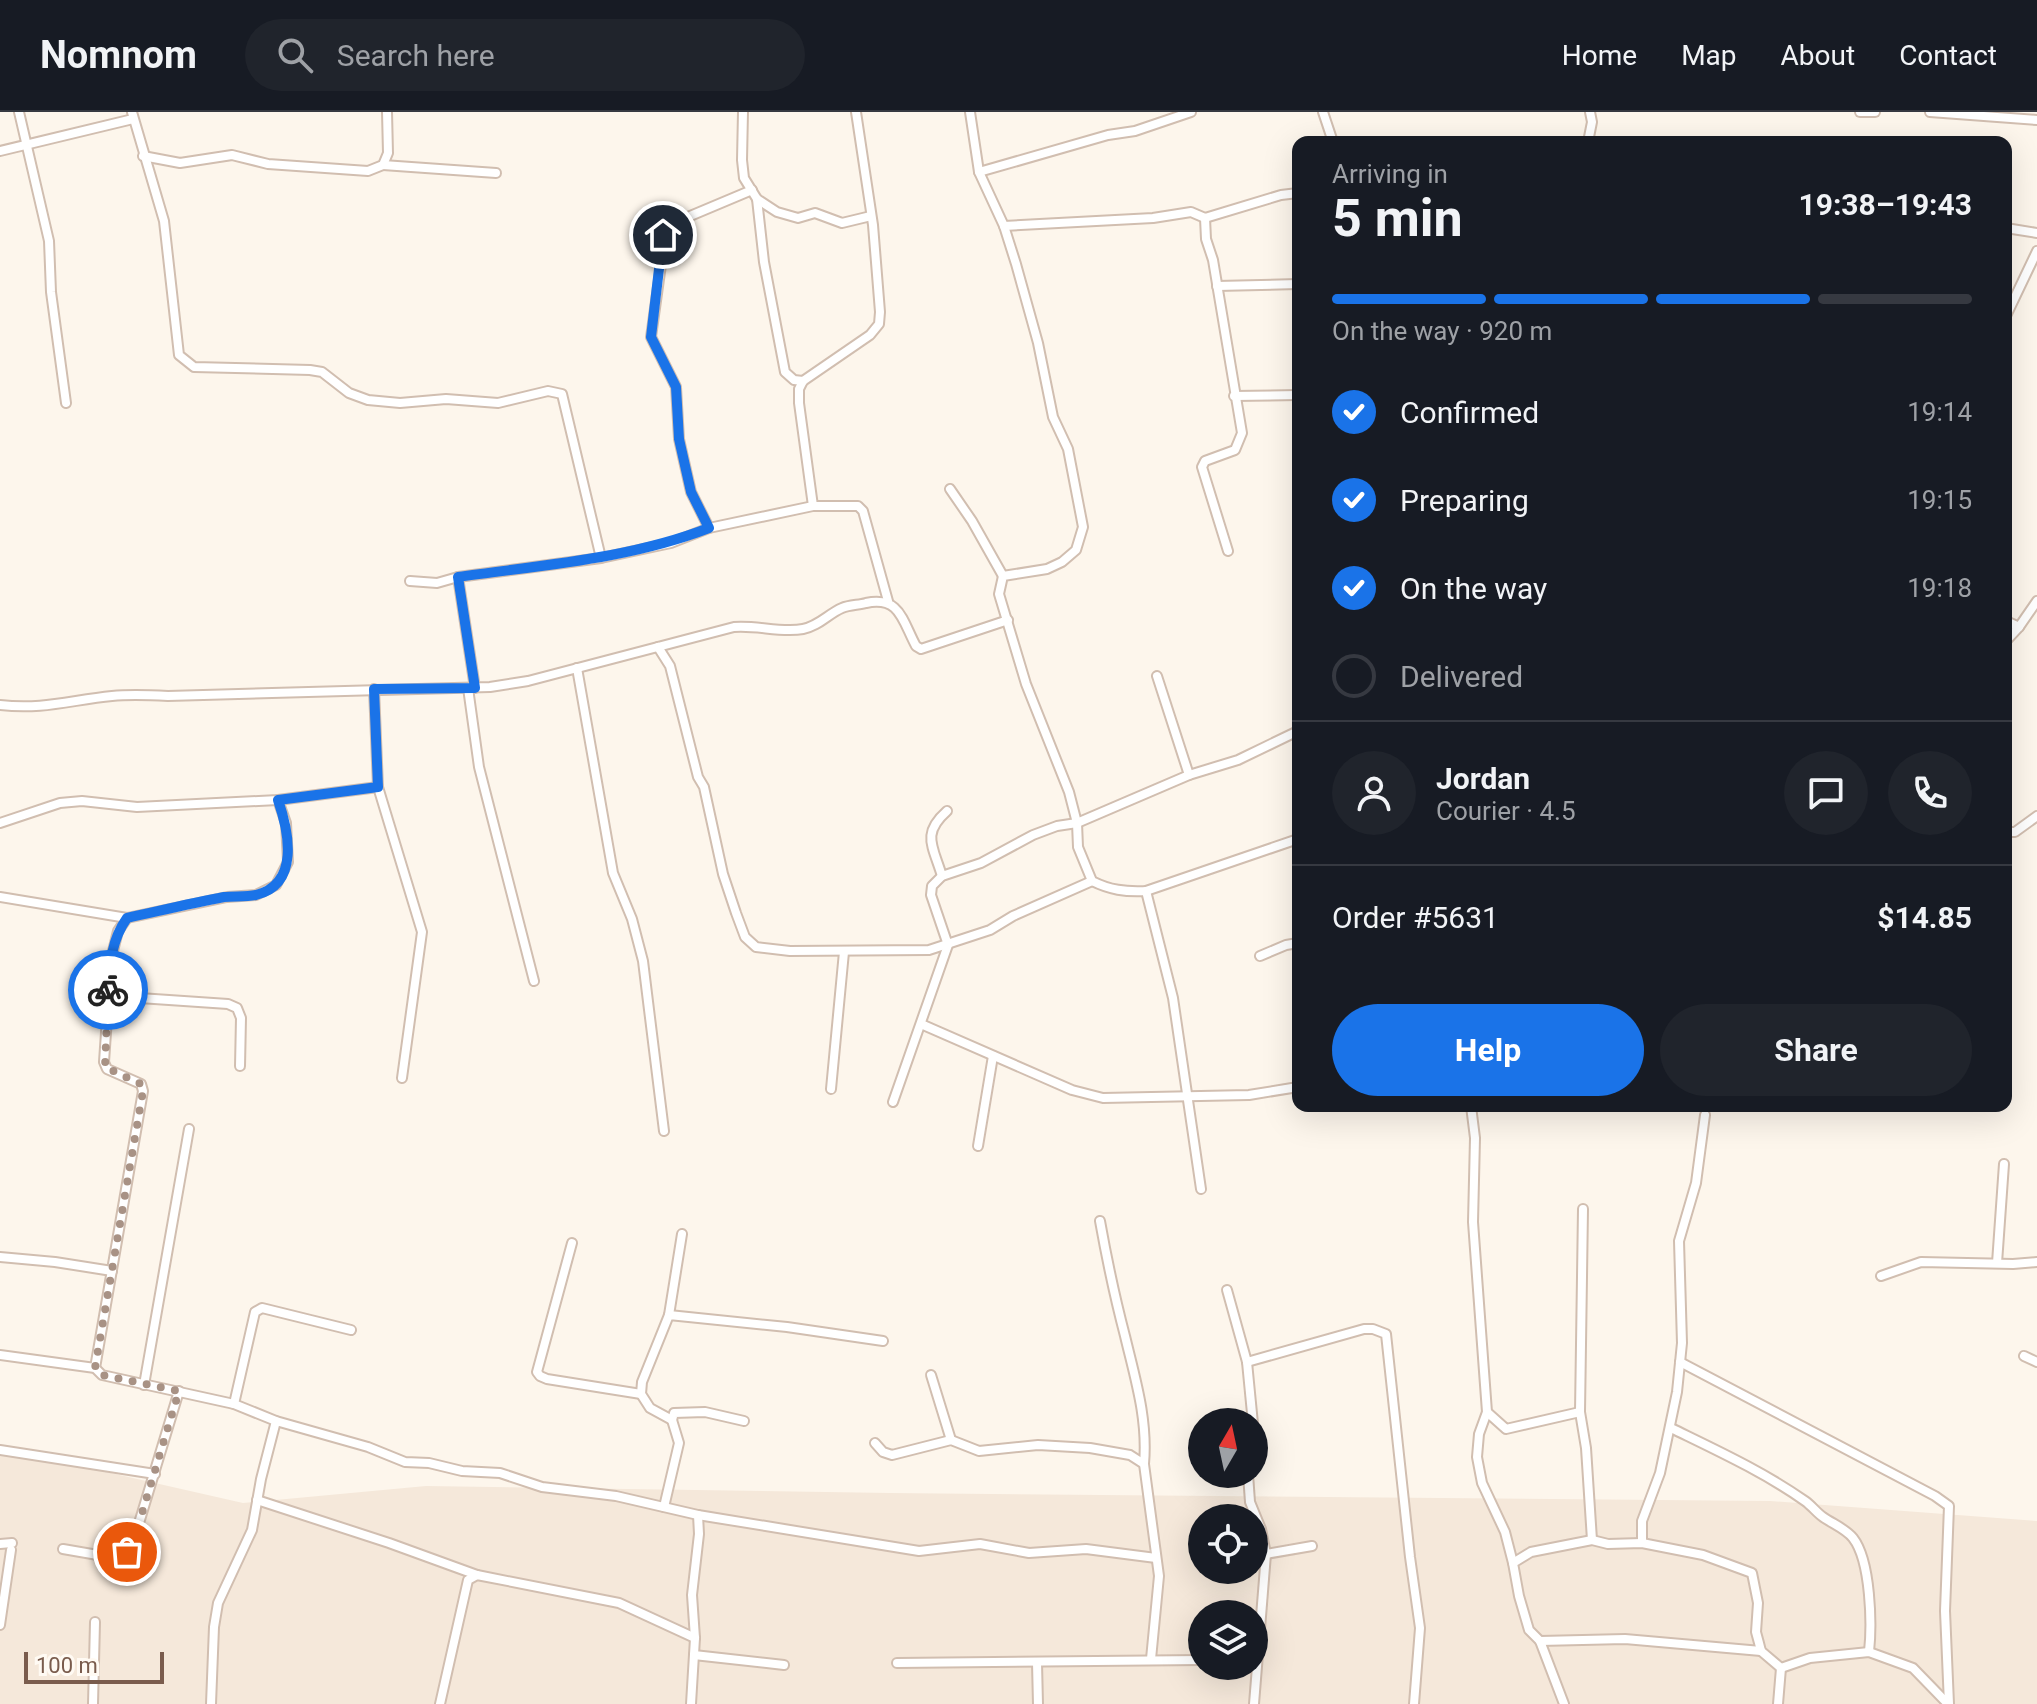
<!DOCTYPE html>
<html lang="en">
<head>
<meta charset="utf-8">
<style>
  :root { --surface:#171b24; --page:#20242c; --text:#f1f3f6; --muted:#9ea1a6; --line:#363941; --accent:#1a73e8 }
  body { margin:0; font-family:Roboto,sans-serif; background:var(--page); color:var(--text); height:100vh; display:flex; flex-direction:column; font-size:30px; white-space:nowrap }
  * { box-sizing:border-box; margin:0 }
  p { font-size:26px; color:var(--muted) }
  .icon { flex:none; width:44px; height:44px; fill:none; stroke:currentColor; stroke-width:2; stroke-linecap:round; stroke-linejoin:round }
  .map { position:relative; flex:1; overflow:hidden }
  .side { position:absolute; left:1292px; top:24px; width:720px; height:976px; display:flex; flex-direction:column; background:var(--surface); border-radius:16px; box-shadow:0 8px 32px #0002 }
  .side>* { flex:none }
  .needle { width:52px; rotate:9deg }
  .tools { position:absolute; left:1188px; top:1296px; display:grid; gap:16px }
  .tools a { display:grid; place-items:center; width:80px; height:80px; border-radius:50%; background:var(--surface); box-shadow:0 8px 32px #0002; font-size:40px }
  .scale { position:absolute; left:24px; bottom:20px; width:140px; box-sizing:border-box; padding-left:8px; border:4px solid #7a5c4d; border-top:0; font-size:22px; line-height:28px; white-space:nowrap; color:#7a5c4d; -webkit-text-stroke:6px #fffaf3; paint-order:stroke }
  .pin { position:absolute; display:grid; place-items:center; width:68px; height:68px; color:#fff; margin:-34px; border:4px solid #fff; border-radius:50%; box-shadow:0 2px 8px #0007 }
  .courier { position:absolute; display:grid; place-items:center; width:80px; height:80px; margin:-40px; border:6px solid #1a73e8; border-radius:50%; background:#fff; color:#222; box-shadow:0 2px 10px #0007 }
  .head em { font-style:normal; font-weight:700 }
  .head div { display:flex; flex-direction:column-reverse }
  .head { display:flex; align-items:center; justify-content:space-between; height:136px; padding:0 40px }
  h1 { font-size:52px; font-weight:700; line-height:60px }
  .bar { display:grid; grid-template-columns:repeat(4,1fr); gap:12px 8px; align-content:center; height:96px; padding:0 40px }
  .bar i { height:10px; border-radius:6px; background:var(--line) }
  .bar .on { background:var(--accent) }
  .bar p { grid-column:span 4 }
  .line { display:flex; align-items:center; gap:20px; padding:0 40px; border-top:2px solid var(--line) }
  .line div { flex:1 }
  .round { display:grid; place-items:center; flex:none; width:84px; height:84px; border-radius:42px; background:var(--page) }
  ol { padding:0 40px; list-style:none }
  li { display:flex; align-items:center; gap:24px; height:88px }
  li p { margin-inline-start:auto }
  li .icon { padding:8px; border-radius:50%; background:var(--accent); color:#fff; stroke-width:4 }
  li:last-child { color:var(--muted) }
  li i { width:44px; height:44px; border:4px solid var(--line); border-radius:50% }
  .action { display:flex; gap:16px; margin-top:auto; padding:16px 40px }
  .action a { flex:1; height:92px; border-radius:48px; background:var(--accent); color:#fff; font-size:32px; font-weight:700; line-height:92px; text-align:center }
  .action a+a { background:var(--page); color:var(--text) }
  header { display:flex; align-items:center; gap:48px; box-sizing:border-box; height:112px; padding:0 40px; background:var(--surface); border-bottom:2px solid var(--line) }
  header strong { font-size:38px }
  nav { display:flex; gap:44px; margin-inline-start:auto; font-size:28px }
  .search { width:560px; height:72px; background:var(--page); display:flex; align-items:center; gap:20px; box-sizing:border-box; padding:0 28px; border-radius:44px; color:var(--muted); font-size:30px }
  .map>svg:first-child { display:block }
  .residential { fill:#f5e8da; fill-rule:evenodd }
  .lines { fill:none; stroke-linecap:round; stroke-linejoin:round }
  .street-casing { stroke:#d1beb0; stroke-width:12 }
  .street { stroke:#fff; stroke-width:8 }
  .done { stroke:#a89285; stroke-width:8; stroke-dasharray:0 14.4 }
  .route { stroke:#1a73e8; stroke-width:10 }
</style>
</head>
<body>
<header>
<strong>Nomnom</strong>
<div class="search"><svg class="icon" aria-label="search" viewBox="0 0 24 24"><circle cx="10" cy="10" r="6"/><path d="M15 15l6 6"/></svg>Search here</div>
<nav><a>Home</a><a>Map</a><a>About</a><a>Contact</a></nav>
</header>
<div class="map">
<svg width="2037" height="1592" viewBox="0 0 2037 1592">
  <rect width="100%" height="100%" fill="#fdf6ec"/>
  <path class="residential" d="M0,1342L58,1349L243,1391L426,1374L890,1381L1770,1389L2037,1409V1592H0ZM1202,1406H1254V1458H1202ZM1202,1502H1254V1554H1202Z"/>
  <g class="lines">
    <g class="street-casing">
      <g id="street">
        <polyline points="19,0 49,129 51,180 66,291"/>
        <polyline points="132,0 164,109 179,243 194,255 310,258 322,260 349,281 368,288 400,291 446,287 498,291 548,279 562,282 601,446"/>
        <polyline points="743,0 742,48 744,66 757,87 777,100 798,106 815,101 842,111 871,104"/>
        <path d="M970,0L979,60L1004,114L1016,152L1038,231L1053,305L1068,337L1083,415L1076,438L1062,450L1047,457L1003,464L999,482L1026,572L1069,680L1077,711L1078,735L1092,769C1110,778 1125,780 1146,779L1298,727"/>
        <polyline points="1323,0 1333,30"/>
        <polyline points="1860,0 1875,0"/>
        <polyline points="1930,0 2037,8"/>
        <polyline points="1588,30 1592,10 1590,0"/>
        <polyline points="0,39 133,7"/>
        <polyline points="143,44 180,51 232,43 268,52 368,59 383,53 388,41 387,0"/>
        <polyline points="383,53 496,61"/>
        <polyline points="979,60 1108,23 1135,19 1191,0"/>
        <polyline points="757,87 764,150 785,260 794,268 803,269"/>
        <polyline points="1205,106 1206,127 1213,148 1242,321 1235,338 1205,349 1202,355 1228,439"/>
        <polyline points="1004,114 1153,106 1191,100 1205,106 1281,83 1298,81"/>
        <polyline points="2006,116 2037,121"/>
        <polyline points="1217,174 1298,172"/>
        <polyline points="2006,204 2037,139"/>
        <polyline points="1234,284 1298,283"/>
        <polyline points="950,377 972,409 1003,464"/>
        <polyline points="813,394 799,291 799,277 803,269 870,223 879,212 880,200 873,113 856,0"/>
        <polyline points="709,416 691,380 679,327 676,275 651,225 666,117 683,107 752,78"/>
        <polyline points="458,465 475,576"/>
        <polyline points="410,469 437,471 458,465 601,446 671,431 709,416 813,394 858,394 863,399 888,489"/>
        <polyline points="2006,509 2019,515"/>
        <polyline points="2006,529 2019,515 2037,489"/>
        <polyline points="658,535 670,554 698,665 704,675 723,762 736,801 745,825 756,835 790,839 929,838 990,818 1013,804 1092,769"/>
        <polyline points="577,556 613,761 632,807 643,849 664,1019"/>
        <polyline points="1157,564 1189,663"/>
        <polyline points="468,576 479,655 534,869"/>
        <polyline points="374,577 378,675 422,820 402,966"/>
        <path d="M0,593C43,598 71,588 112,584C131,582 150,583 168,584L490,575L528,569L734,515C757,513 781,521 803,517C819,514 828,502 842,496C849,493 859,493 866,491C900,484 902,508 916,534L921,537L1008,508"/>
        <polyline points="0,711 60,691 82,689 137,695 278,688 378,675"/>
        <polyline points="2006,720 2015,720 2037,704"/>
        <path d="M942,764C933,734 921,722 947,699"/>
        <polyline points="1146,779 1173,886 1201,1077"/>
        <polyline points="0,785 127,806 227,785 256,783 276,773 288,750 286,711 278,688"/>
        <polyline points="1260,844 1286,833 1298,831"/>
        <polyline points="110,884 228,892 237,896 241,906 240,954"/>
        <polyline points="921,912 1072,978 1103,986 1249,983 1298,975"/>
        <polyline points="831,977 844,840"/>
        <polyline points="893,990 948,833 931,783 932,774 942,764 981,751 1033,723 1057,714 1077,711 1189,663 1238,648 1298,619"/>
        <polyline points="1471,994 1475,1026 1473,1110 1487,1300 1506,1317 1580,1300"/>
        <polyline points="978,1034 993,944"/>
        <polyline points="1583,1097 1580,1300 1586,1336 1592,1428"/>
        <path d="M1100,1109C1107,1148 1115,1186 1125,1224C1135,1266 1148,1307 1144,1352"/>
        <polyline points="572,1131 537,1260 540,1264 547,1267 641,1282"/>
        <polyline points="0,1145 55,1150 112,1159"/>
        <polyline points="1997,1151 2004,1052"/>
        <polyline points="1881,1164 1921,1150 2013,1152 2037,1150"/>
        <polyline points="1227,1178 1247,1250 1254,1322"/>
        <polyline points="669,1203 682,1122"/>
        <polyline points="0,1243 95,1256 102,1263 234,1292 276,1309 368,1335 405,1350 429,1351 462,1359 500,1361 542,1375 616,1384 698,1403 919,1439 980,1432 1029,1441 1086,1437 1156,1446"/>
        <polyline points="2024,1244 2037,1250"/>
        <polyline points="1247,1250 1364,1217 1373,1217 1386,1222 1410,1445 1420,1516 1414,1592"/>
        <polyline points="1680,1250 1935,1384 1949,1394 1945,1499 1949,1592"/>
        <polyline points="95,1256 143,979 141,972 107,957 104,950 111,847 118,819 127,806"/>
        <polyline points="931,1263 951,1328"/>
        <polyline points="144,1273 189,1017"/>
        <polyline points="234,1292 255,1200 262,1196 351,1218"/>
        <polyline points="1487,1300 1479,1322 1477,1345 1482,1371 1505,1420 1513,1451"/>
        <polyline points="672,1308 650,1296 641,1282 642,1270 669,1203 787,1215 883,1229"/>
        <path d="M1671,1316C1716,1338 1764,1360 1805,1389C1812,1394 1817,1401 1823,1405C1833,1412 1846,1417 1853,1426C1871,1449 1872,1513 1869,1540"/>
        <polyline points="875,1331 883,1340 892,1343 951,1328 979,1339 1038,1333 1090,1336 1130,1343 1144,1352 1159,1464 1151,1547"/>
        <polyline points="0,1338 155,1362"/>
        <polyline points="1248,1362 1250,1390 1261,1417 1266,1442 1254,1592"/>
        <polyline points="257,1388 389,1431 477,1463"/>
        <polyline points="664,1395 679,1331 672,1308 674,1301 705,1300 744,1309"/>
        <polyline points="1642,1431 1642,1409 1660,1361 1677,1280 1682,1231 1679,1129 1696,1071 1705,1003"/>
        <polyline points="0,1432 12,1431"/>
        <polyline points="63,1437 115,1446 127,1440 136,1421 179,1279"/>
        <polyline points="1266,1442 1312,1434"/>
        <polyline points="0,1513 11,1438"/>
        <polyline points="1540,1529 1625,1527 1761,1539"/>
        <polyline points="694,1543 784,1553"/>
        <polyline points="897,1551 1202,1548"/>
        <polyline points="1037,1551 1038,1592"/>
        <polyline points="1781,1556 1810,1546 1869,1540 1913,1556 1948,1592"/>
        <polyline points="93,1592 95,1510"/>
        <polyline points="211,1592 214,1515 218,1491 252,1418 261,1367 276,1309"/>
        <polyline points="440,1592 468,1468 477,1463 619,1491 695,1526"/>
        <polyline points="691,1592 695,1526 692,1483 699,1422 698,1403"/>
        <polyline points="1564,1592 1540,1529 1529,1518 1519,1484 1513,1451 1531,1440 1592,1428 1608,1432 1642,1431 1703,1443 1752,1461 1758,1491 1756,1520 1759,1531 1761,1539 1781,1556"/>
        <polyline points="1778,1592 1781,1556"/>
      </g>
    </g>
    <use href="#street" class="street"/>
  </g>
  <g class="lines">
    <polyline class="done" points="108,878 105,955 141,972 143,979 95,1256 102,1263 179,1279 136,1421 127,1440"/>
    <path class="route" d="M108,878C109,853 112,827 127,806C159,799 192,791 224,785C235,784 246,785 256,783C300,772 289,720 278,688L378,675L374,577L475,576L458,465C542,453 629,447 709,416L691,380L679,327L676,275L651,225L663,123"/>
  </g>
</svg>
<div class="tools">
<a><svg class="needle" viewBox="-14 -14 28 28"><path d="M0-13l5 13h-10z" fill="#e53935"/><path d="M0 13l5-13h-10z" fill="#9ea1a6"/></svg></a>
<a><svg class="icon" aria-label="locate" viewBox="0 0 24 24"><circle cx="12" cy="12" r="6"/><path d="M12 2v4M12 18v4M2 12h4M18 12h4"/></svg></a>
<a><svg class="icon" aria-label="layers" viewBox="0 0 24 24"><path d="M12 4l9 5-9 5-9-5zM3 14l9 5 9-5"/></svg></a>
</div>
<div class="scale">100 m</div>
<div class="pin" style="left:127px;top:1440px;background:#ea580c"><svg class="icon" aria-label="bag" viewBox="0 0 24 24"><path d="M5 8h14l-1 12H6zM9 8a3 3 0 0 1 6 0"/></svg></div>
<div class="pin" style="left:663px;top:123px;background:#1f2937"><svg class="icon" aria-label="home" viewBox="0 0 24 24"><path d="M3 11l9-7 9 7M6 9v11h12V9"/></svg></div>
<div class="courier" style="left:108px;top:878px"><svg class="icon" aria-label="bike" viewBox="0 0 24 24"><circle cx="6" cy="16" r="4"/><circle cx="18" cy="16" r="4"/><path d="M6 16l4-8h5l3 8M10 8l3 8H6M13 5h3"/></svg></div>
<section class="side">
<div class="head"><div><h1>5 min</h1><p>Arriving in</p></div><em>19:38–19:43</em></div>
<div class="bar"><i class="on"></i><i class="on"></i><i class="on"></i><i></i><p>On the way · 920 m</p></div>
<ol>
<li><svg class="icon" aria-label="check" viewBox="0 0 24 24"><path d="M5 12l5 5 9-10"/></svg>Confirmed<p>19:14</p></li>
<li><svg class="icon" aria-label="check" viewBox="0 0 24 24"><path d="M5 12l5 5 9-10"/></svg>Preparing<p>19:15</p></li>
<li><svg class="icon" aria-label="check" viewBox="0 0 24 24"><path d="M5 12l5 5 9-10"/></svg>On the way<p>19:18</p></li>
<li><i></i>Delivered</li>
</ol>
<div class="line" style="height:144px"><a class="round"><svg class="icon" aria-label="person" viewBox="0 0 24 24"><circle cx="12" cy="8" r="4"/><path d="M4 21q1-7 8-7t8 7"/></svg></a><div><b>Jordan</b><p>Courier · 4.5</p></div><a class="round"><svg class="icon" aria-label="chat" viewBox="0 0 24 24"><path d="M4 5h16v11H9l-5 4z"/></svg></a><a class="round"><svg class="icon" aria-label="phone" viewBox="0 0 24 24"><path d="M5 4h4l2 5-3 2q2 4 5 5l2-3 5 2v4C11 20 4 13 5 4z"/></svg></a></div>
<div class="line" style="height:104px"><div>Order #5631</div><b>$14.85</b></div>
<div class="action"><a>Help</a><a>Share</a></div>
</section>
</div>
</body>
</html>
